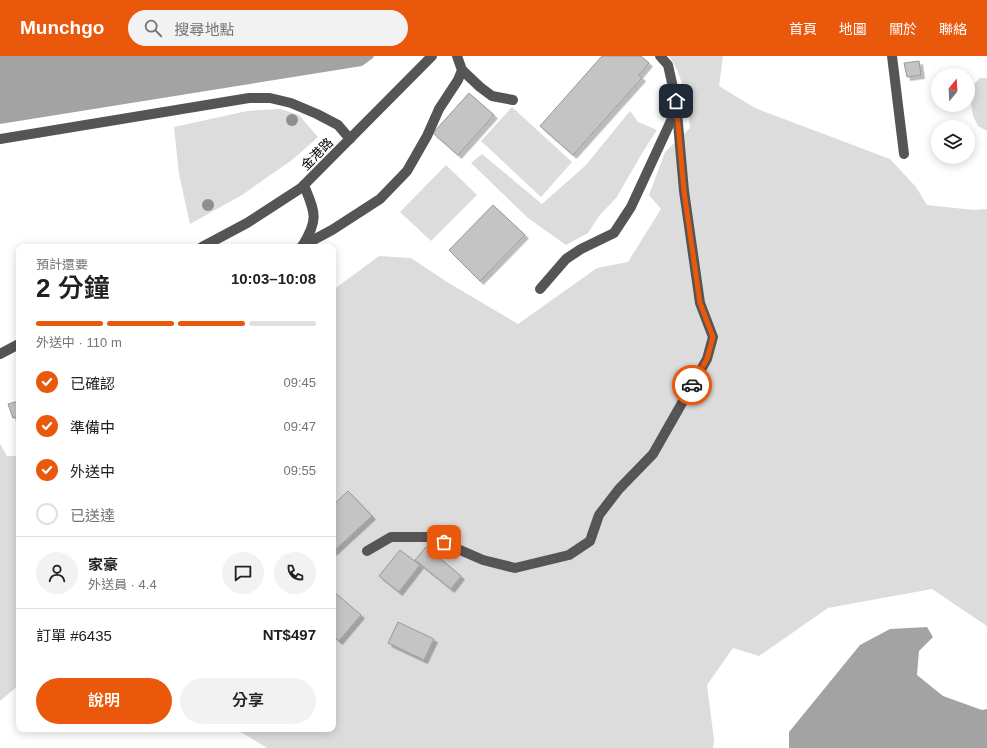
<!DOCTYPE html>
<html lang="zh-TW">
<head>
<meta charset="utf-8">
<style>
  :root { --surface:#fff; --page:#f2f2f2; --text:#202124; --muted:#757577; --line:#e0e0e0; --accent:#ea580c }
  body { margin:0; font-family:Arial,"Noto Sans TC",sans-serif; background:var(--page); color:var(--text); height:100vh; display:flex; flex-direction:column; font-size:15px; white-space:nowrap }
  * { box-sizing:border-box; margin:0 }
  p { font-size:13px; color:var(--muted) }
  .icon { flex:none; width:22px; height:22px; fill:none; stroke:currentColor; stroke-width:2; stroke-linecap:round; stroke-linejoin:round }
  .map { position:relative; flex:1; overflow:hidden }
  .drawer { position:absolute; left:16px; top:188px; width:320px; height:488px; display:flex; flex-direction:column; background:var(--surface); border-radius:8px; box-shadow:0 2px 10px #0003 }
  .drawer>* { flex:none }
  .needle { width:26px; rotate:18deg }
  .fabs { position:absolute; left:931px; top:12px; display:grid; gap:8px }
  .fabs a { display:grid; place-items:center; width:44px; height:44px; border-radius:50%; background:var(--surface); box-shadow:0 2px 10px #0003; font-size:20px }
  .pin { position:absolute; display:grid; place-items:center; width:34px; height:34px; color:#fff; margin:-17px; border-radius:8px; box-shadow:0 2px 6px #0006 }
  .courier { position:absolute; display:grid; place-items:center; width:40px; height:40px; margin:-20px; border:3px solid #ea580c; border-radius:50%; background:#fff; color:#222; box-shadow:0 1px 5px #0007 }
  .head em { font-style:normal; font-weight:600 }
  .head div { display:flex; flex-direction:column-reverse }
  .head { display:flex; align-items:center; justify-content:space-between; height:68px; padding:0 20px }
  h1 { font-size:26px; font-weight:600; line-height:30px }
  .bar { display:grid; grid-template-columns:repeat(4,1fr); gap:6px 4px; align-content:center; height:48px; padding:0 20px }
  .bar i { height:5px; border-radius:3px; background:var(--line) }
  .bar .current { background:var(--accent) }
  .bar p { grid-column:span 4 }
  .line { display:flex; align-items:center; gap:10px; padding:0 20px; border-top:1px solid var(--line) }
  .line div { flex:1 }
  .round { display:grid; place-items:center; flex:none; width:42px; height:42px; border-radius:21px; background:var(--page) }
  ol { padding:0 20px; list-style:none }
  li { display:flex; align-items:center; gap:12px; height:44px }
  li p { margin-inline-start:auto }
  li .icon { padding:4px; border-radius:50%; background:var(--accent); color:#fff; stroke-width:4 }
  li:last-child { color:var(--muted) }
  li i { width:22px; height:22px; border:2px solid var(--line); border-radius:50% }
  .button { display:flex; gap:8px; margin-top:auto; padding:8px 20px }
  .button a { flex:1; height:46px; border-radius:24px; background:var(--accent); color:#fff; font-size:16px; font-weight:600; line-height:46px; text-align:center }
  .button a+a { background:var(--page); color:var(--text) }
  header { display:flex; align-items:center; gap:24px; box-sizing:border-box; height:56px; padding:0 20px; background:var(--accent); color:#fff }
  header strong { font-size:19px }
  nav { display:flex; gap:22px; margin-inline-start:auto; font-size:14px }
  .search { width:280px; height:36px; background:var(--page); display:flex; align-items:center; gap:10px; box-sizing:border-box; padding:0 14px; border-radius:22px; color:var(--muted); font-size:15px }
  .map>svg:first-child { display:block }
  .green { fill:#dcdcdc }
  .water { fill:#a3a3a3 }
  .building { fill:#c4c4c4; stroke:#999; filter:url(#shadow) }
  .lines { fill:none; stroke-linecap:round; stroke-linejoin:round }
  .minor { stroke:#555; stroke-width:10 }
  .tree { fill:#8f8f8f }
  .done { stroke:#595959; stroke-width:4; stroke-dasharray:0 7.2 }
  .route { stroke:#ea580c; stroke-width:5 }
  .labels { text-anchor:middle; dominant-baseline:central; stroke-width:3; stroke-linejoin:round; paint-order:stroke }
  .street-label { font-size:13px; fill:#000; stroke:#fff }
</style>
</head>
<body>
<header>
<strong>Munchgo</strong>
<div class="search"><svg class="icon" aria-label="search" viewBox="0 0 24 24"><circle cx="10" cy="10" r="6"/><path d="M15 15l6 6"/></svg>搜尋地點</div>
<nav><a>首頁</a><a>地圖</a><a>關於</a><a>聯絡</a></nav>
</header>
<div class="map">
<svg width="987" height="692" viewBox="0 0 987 692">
  <defs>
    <filter id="shadow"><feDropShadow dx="3.5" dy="3.5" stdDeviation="0" flood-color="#0004"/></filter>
  </defs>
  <rect width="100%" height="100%" fill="#fff"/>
  <g class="green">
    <path d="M669,0H723L719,30L755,52L890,103L916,131L927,149L974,154L987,153V570L932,533L828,552L759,600L733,592L707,629L714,684L713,692H267L236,673H333V234L379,200L411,202L447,226L518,268L597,212L628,206L661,153L649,139L665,96L690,72C688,48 683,20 669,0Z"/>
    <polygon points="980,22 987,22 987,75 978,70 973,60 970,43 972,30"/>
    <polygon points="512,51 572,106 541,141 481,85"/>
    <polygon points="280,53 299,59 318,81 292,104 242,139 190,168 179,118 174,71 247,55"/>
    <polygon points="630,55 638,66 657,74 644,94 616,142 599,160 588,177 566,189 528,162 471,107 482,98 542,148 586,109"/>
    <polygon points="446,109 477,139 431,185 400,156"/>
    <polygon points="0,388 7,400 19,400 19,629 0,645"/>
  </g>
  <g class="water">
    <polygon points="0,0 374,0 373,2 362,10 0,68"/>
    <polygon points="927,571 933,581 919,595 917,619 943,640 982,654 987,653 987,692 789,692 789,676 860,589 890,573"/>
  </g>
  <g class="building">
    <polygon points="602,0 641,0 649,7 639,19 642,22 573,99 540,70"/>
    <polygon points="919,5 921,19 907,21 904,7"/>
    <polygon points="469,37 494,59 458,99 433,77"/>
    <polygon points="493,149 525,179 480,225 449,194"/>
    <polygon points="19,345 19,360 13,362 8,348"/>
    <polygon points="348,435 372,460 333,496 333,449"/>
    <polygon points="426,491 461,520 451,533 415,504"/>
    <polygon points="400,494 420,509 399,536 379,520"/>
    <polygon points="333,535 361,559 339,585 333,580"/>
    <polygon points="398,566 434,583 424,604 388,587"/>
  </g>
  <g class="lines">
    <g class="minor">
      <polyline points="892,0 904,98"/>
      <polyline points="462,14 480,31 492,40 513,44"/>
      <polyline points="0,83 249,42 270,42 291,47 317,58 338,69 350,83"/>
      <path d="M303,189C319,162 315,157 304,129"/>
      <polyline points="302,190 332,174 380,143 407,115 427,80 439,53 458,24 462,14 457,0"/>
      <polyline points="202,191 247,167 301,132 432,0"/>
      <polyline points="540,233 566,203 581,193 614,177 631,151 676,54"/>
      <polyline points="0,298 19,288"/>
      <polyline points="367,495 391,481 430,481 483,504 515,512 569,499 590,485 599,459 619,433 653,398 707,303 713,281 700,247 684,135 676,45 668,9 660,0"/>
    </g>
  </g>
  <g class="tree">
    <circle cx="292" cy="64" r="6"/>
    <circle cx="208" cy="149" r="6"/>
  </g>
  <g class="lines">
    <polyline class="done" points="444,486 483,504 515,512 569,499 590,485 599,459 619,433 653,398 692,329"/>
    <polyline class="route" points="676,45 684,135 700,247 713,281 707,303 692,329"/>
  </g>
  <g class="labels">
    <g class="street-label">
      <text transform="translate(317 98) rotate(-45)">金港路</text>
    </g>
  </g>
</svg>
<div class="fabs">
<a><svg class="needle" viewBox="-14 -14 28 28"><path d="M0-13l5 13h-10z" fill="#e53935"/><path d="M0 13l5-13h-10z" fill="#757577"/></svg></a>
<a><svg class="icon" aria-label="layers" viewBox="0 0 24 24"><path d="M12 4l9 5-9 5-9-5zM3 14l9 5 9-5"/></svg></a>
</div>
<div class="pin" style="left:444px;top:486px;background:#ea580c"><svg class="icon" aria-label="bag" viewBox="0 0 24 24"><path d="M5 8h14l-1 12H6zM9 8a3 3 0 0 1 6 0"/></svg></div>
<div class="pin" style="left:676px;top:45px;background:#1f2937"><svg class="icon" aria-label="home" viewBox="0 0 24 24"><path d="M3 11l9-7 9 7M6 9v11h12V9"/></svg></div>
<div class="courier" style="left:692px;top:329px"><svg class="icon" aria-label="car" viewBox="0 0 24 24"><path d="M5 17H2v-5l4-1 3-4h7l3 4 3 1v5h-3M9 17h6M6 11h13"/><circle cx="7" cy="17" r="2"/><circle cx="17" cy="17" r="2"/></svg></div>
<section class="drawer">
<div class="head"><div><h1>2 分鐘</h1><p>預計還要</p></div><em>10:03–10:08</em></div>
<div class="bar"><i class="current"></i><i class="current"></i><i class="current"></i><i></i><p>外送中 · 110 m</p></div>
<ol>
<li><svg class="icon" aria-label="check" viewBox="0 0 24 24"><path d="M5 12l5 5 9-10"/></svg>已確認<p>09:45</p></li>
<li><svg class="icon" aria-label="check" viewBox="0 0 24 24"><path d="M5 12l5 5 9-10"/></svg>準備中<p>09:47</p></li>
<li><svg class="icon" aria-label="check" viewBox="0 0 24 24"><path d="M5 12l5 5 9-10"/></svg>外送中<p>09:55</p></li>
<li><i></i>已送達</li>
</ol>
<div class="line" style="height:72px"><a class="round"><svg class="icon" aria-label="person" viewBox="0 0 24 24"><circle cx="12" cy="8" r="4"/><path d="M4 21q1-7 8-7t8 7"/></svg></a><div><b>家豪</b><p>外送員 · 4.4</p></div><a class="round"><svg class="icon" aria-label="chat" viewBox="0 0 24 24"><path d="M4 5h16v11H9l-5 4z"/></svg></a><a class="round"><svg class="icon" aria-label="phone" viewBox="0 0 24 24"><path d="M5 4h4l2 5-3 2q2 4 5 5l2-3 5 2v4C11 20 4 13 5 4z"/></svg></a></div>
<div class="line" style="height:52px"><div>訂單 #6435</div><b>NT$497</b></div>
<div class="button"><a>說明</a><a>分享</a></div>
</section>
</div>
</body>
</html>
